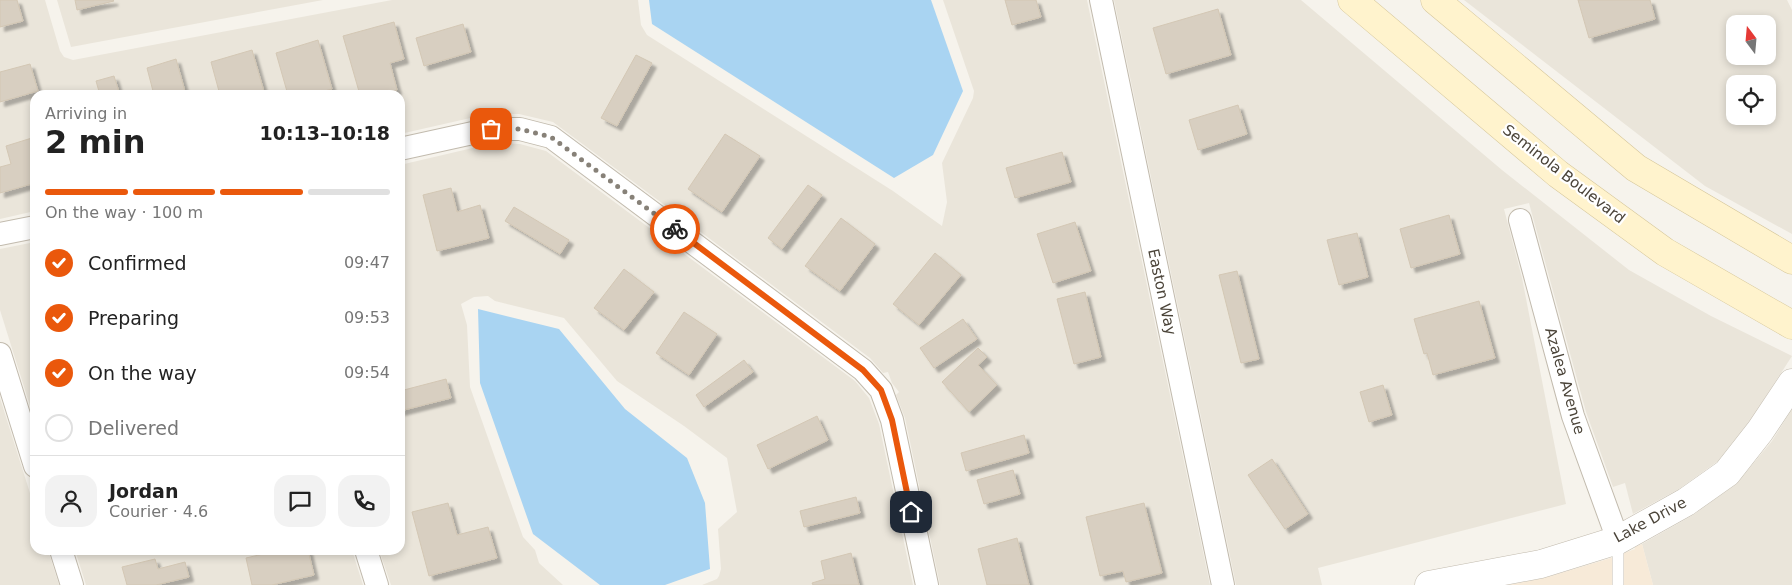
<!DOCTYPE html>
<html lang="en">
<head>
<meta charset="utf-8">
<style>
  :root { --surface:#fff; --page:#f2f2f2; --text:#222; --muted:#767676; --line:#e0e0e0; --accent:#ea580c }
  body { margin:0; font-family:"DejaVu Sans",sans-serif; background:var(--page); color:var(--text); height:100vh; display:flex; flex-direction:column; font-size:19px; white-space:nowrap }
  * { box-sizing:border-box; margin:0 }
  p { font-size:16px; color:var(--muted) }
  .icon { flex:none; width:28px; height:28px; fill:none; stroke:currentColor; stroke-width:2; stroke-linecap:round; stroke-linejoin:round }
  .map { position:relative; flex:1; overflow:hidden }
  .side { position:absolute; left:30px; top:90px; width:375px; height:465px; display:flex; flex-direction:column; background:var(--surface); border-radius:15px; box-shadow:0 2px 8px #0003 }
  .side>* { flex:none }
  .needle { width:32px; rotate:344deg }
  .fabs { position:absolute; left:1726px; top:15px; display:grid; gap:10px }
  .fabs a { display:grid; place-items:center; width:50px; height:50px; border-radius:10px; background:var(--surface); box-shadow:0 2px 8px #0003; font-size:25px }
  .pin { position:absolute; display:grid; place-items:center; width:42px; height:42px; color:#fff; margin:-21px; border-radius:10px; box-shadow:0 2px 8px #0006 }
  .courier { position:absolute; display:grid; place-items:center; width:50px; height:50px; margin:-25px; border:4px solid #ea580c; border-radius:50%; background:#fff; color:#222; box-shadow:0 1px 6px #0007 }
  .summary em { font-style:normal; font-weight:600 }
  .summary div { display:flex; flex-direction:column-reverse }
  .summary { display:flex; align-items:center; justify-content:space-between; height:85px; padding:0 15px }
  h1 { font-size:32px; font-weight:600; line-height:38px }
  .bar { display:grid; grid-template-columns:repeat(4,1fr); gap:8px 5px; align-content:center; height:60px; padding:0 15px }
  .bar i { height:6px; border-radius:4px; background:var(--line) }
  .bar .active { background:var(--accent) }
  .bar p { grid-column:span 4 }
  .line { display:flex; align-items:center; gap:12px; padding:0 15px; border-top:1px solid var(--line) }
  .line div { flex:1 }
  .round { display:grid; place-items:center; flex:none; width:52px; height:52px; border-radius:15px; background:var(--page) }
  ol { padding:0 15px; list-style:none }
  li { display:flex; align-items:center; gap:15px; height:55px }
  li p { margin-inline-start:auto }
  li .icon { padding:5px; border-radius:50%; background:var(--accent); color:#fff; stroke-width:4 }
  li:last-child { color:var(--muted) }
  li i { width:28px; height:28px; border:2px solid var(--line); border-radius:50% }
  .map>svg:first-child { display:block }
  .residential { fill:#eae5da; fill-rule:evenodd }
  .commercial { fill:#f7ead8 }
  .water { fill:#a9d4f2 }
  .building { fill:#d8cfc1; stroke:#d3c7b4; filter:url(#shadow) }
  .lines { fill:none; stroke-linecap:round; stroke-linejoin:round }
  .service-casing { stroke:#c2bbae; stroke-width:12 }
  .minor-casing { stroke:#c2bbae; stroke-width:24 }
  .tertiary-casing { stroke:#c2bbae; stroke-width:29 }
  .secondary-casing { stroke:#d6c79b; stroke-width:29 }
  .service { stroke:#fff; stroke-width:11 }
  .minor { stroke:#fff; stroke-width:22 }
  .tertiary { stroke:#fff; stroke-width:28 }
  .secondary { stroke:#fff3cd; stroke-width:28 }
  .done { stroke:#878178; stroke-width:5; stroke-dasharray:0 9 }
  .route { stroke:#ea580c; stroke-width:6 }
  .labels { text-anchor:middle; dominant-baseline:central; stroke-width:4.5; stroke-linejoin:round; paint-order:stroke }
  .street-label { font-size:15px; fill:#4b4439; stroke:#fff }
</style>
</head>
<body>
<div class="map">
<svg width="1792" height="585" viewBox="0 0 1792 585">
  <defs>
    <filter id="shadow"><feDropShadow dx="4.5" dy="4.5" stdDeviation="1" flood-color="#0004"/></filter>
  </defs>
  <rect width="100%" height="100%" fill="#f6f3ec"/>
  <g class="residential">
    <polygon points="0,0 45,0 60,51 64,57 73,60 392,0 638,0 641,25 647,35 893,191 942,226 947,202 942,163 973,98 974,91 943,0 1087,0 1210,585 940,585 905,418 896,395 899,392 892,383 888,372 883,373 870,358 553,122 519,114 488,114 400,134 400,95 35,95 35,211 0,219"/>
    <polygon points="57,0 323,0 71,47"/>
    <polygon points="1114,0 1301,0 1502,170 1629,270 1711,316 1792,356 1750,421 1718,461 1679,489 1633,514 1625,483 1613,487 1586,412 1529,203 1504,209 1522,278 1566,504 1318,568 1322,585 1236,585"/>
    <path d="M1464,0H1787L1792,10V234L1705,186ZM1735,24H1768V56H1735ZM1735,84H1768V116H1735Z"/>
    <polygon points="494,143 520,144 546,151 855,381 869,398 879,424 913,585 702,585 717,579 719,576 721,569 718,529 737,512 727,458 684,426 617,381 564,318 495,301 488,296 474,297 461,304 467,325 470,387 523,537 535,550 539,563 563,585 391,585 379,550 400,550 400,165"/>
    <polygon points="35,242 35,422 0,310 0,249"/>
    <polygon points="0,398 35,509 35,550 48,550 59,585 0,585"/>
    <polygon points="1792,409 1792,585 1653,585 1642,544 1693,515 1737,483 1772,441"/>
    <polygon points="75,550 352,550 363,585 86,585"/>
  </g>
  <polygon class="commercial" points="1642,544 1653,585 1508,585 1544,578 1611,558 1635,549 1635,547"/>
  <g class="water">
    <polygon points="649,0 931,0 963,91 933,155 894,178 652,24"/>
    <polygon points="478,309 559,329 625,409 687,458 705,503 710,569 665,585 600,585 533,534 480,383"/>
  </g>
  <g class="building">
    <polygon points="0,0 17,0 23,21 0,27"/>
    <polygon points="75,0 113,0 114,1 77,10"/>
    <polygon points="1005,0 1036,0 1041,17 1012,25"/>
    <polygon points="1578,0 1650,0 1655,19 1589,38"/>
    <polygon points="1218,9 1231,55 1166,74 1153,28"/>
    <polygon points="394,22 404,59 390,63 397,90 380,95 360,95 343,36"/>
    <polygon points="463,24 471,52 424,66 416,38"/>
    <polygon points="318,40 332,89 310,95 288,95 276,53"/>
    <polygon points="252,50 265,95 220,95 211,62"/>
    <polygon points="636,55 652,63 617,126 601,118"/>
    <polygon points="176,59 186,95 154,95 147,68"/>
    <polygon points="30,64 38,91 0,102 0,72"/>
    <polygon points="114,76 120,95 100,95 96,81"/>
    <polygon points="1238,105 1247,134 1198,150 1189,120"/>
    <polygon points="725,134 760,156 722,212 688,189"/>
    <polygon points="35,137 35,183 0,193 0,167 11,164 6,146"/>
    <polygon points="1062,152 1071,182 1015,198 1006,168"/>
    <polygon points="808,185 822,195 782,249 768,238"/>
    <polygon points="451,188 457,212 480,205 489,238 437,251 423,195"/>
    <polygon points="514,207 569,240 560,254 505,221"/>
    <polygon points="1449,215 1460,254 1411,268 1400,229"/>
    <polygon points="841,218 875,244 840,291 805,266"/>
    <polygon points="1075,222 1091,271 1053,283 1037,234"/>
    <polygon points="1357,233 1368,277 1339,285 1327,240"/>
    <polygon points="935,253 961,275 919,325 893,304"/>
    <polygon points="624,269 654,292 624,330 594,308"/>
    <polygon points="1237,271 1259,359 1241,363 1219,275"/>
    <polygon points="1085,292 1101,357 1074,364 1057,299"/>
    <polygon points="1479,301 1495,358 1433,375 1427,353 1424,354 1414,319"/>
    <polygon points="684,312 717,334 689,375 656,353"/>
    <polygon points="963,319 977,339 934,368 920,348"/>
    <polygon points="978,348 987,357 978,365 997,385 969,412 942,382"/>
    <polygon points="744,360 753,372 704,407 696,395"/>
    <polygon points="446,379 451,398 400,411 400,391"/>
    <polygon points="1383,385 1392,415 1369,422 1360,392"/>
    <polygon points="817,416 828,440 768,469 757,445"/>
    <polygon points="1024,435 1029,453 966,471 961,453"/>
    <polygon points="1272,459 1308,514 1285,529 1248,475"/>
    <polygon points="1013,470 1020,494 984,504 977,480"/>
    <polygon points="856,497 860,513 804,527 800,511"/>
    <polygon points="448,503 457,535 488,527 497,558 429,576 412,512"/>
    <polygon points="1144,503 1162,573 1126,582 1123,571 1100,576 1086,517"/>
    <polygon points="1017,538 1029,585 987,585 978,549"/>
    <polygon points="280,550 308,550 314,575 272,585 252,585 246,558"/>
    <polygon points="851,553 859,585 813,585 812,583 825,579 821,561"/>
    <polygon points="155,559 158,569 185,562 189,577 156,585 127,585 122,567"/>
  </g>
  <g class="lines">
    <g class="service-casing">
      <polyline id="service" points="1618,540 1618,585"/>
    </g>
    <g class="minor-casing">
      <g id="minor">
        <polyline points="1101,0 1223,585"/>
        <polyline points="400,149 491,129 520,129 551,137 863,370 881,390 892,420 927,585"/>
        <polyline points="1520,220 1573,416 1618,540"/>
        <polyline points="0,234 35,227"/>
        <polyline points="0,354 35,466"/>
        <polyline points="61,550 72,585"/>
        <polyline points="366,550 377,585"/>
      </g>
    </g>
    <g class="tertiary-casing">
      <polyline id="tertiary" points="1429,585 1541,564 1618,540 1686,502 1727,473 1760,431 1792,383"/>
    </g>
    <g class="secondary-casing">
      <g id="secondary">
        <polyline points="1352,0 1558,174 1665,252 1792,325"/>
        <polyline points="1435,0 1636,168 1792,260"/>
      </g>
    </g>
    <use href="#service" class="service"/>
    <use href="#minor" class="minor"/>
    <use href="#tertiary" class="tertiary"/>
    <use href="#secondary" class="secondary"/>
  </g>
  <g class="lines">
    <polyline class="done" points="491,129 520,129 551,137 675,229"/>
    <polyline class="route" points="675,229 863,370 881,390 892,420 911,512"/>
  </g>
  <g class="labels">
    <g class="street-label">
      <text transform="translate(1564 174) rotate(38)">Seminola Boulevard</text>
      <text transform="translate(1162 292) rotate(78)">Easton Way</text>
      <text transform="translate(1565 381) rotate(74)">Azalea Avenue</text>
      <text transform="translate(1650 520) rotate(-28)">Lake Drive</text>
    </g>
  </g>
</svg>
<div class="fabs">
<a><svg class="needle" viewBox="-14 -14 28 28"><path d="M0-13l5 13h-10z" fill="#e53935"/><path d="M0 13l5-13h-10z" fill="#767676"/></svg></a>
<a><svg class="icon" aria-label="locate" viewBox="0 0 24 24"><circle cx="12" cy="12" r="6"/><path d="M12 2v4M12 18v4M2 12h4M18 12h4"/></svg></a>
</div>
<div class="pin" style="left:491px;top:129px;background:#ea580c"><svg class="icon" aria-label="bag" viewBox="0 0 24 24"><path d="M5 8h14l-1 12H6zM9 8a3 3 0 0 1 6 0"/></svg></div>
<div class="pin" style="left:911px;top:512px;background:#1f2937"><svg class="icon" aria-label="home" viewBox="0 0 24 24"><path d="M3 11l9-7 9 7M6 9v11h12V9"/></svg></div>
<div class="courier" style="left:675px;top:229px"><svg class="icon" aria-label="bike" viewBox="0 0 24 24"><circle cx="6" cy="16" r="4"/><circle cx="18" cy="16" r="4"/><path d="M6 16l4-8h5l3 8M10 8l3 8H6M13 5h3"/></svg></div>
<section class="side">
<div class="summary"><div><h1>2 min</h1><p>Arriving in</p></div><em>10:13–10:18</em></div>
<div class="bar"><i class="active"></i><i class="active"></i><i class="active"></i><i></i><p>On the way · 100 m</p></div>
<ol>
<li><svg class="icon" aria-label="check" viewBox="0 0 24 24"><path d="M5 12l5 5 9-10"/></svg>Confirmed<p>09:47</p></li>
<li><svg class="icon" aria-label="check" viewBox="0 0 24 24"><path d="M5 12l5 5 9-10"/></svg>Preparing<p>09:53</p></li>
<li><svg class="icon" aria-label="check" viewBox="0 0 24 24"><path d="M5 12l5 5 9-10"/></svg>On the way<p>09:54</p></li>
<li><i></i>Delivered</li>
</ol>
<div class="line" style="height:90px"><a class="round"><svg class="icon" aria-label="person" viewBox="0 0 24 24"><circle cx="12" cy="8" r="4"/><path d="M4 21q1-7 8-7t8 7"/></svg></a><div><b>Jordan</b><p>Courier · 4.6</p></div><a class="round"><svg class="icon" aria-label="chat" viewBox="0 0 24 24"><path d="M4 5h16v11H9l-5 4z"/></svg></a><a class="round"><svg class="icon" aria-label="phone" viewBox="0 0 24 24"><path d="M5 4h4l2 5-3 2q2 4 5 5l2-3 5 2v4C11 20 4 13 5 4z"/></svg></a></div>
</section>
</div>
</body>
</html>
